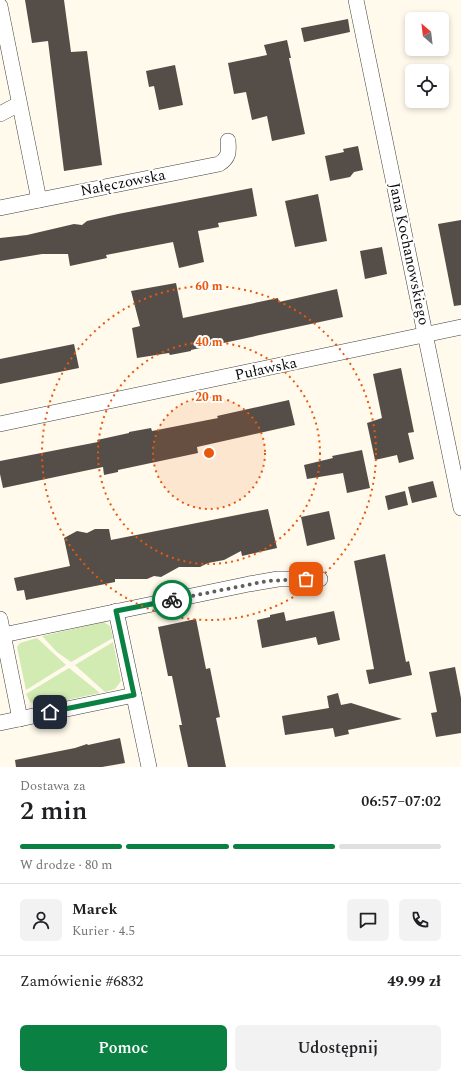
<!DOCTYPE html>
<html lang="pl">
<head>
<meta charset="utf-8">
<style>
  :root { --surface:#fff; --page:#f2f2f2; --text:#202124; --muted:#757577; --line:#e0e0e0; --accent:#0b8043 }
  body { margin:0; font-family:Spectral,serif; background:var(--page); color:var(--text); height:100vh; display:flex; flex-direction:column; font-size:15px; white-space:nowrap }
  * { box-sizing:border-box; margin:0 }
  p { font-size:13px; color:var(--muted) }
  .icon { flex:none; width:22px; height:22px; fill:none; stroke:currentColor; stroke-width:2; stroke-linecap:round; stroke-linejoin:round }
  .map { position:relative; height:767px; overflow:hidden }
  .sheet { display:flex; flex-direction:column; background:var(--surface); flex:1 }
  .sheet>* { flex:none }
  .needle { width:26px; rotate:332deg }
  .buttons { position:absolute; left:405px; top:12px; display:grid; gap:8px }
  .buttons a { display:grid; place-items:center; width:44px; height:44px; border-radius:6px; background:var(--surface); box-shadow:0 2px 6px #0003; font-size:20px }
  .pin { position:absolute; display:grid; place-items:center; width:34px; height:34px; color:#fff; margin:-17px; border-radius:8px; box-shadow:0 2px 6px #0006 }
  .courier { position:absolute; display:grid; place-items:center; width:40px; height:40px; margin:-20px; border:3px solid #0b8043; border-radius:50%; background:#fff; color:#222; box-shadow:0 1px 5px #0007 }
  .summary em { font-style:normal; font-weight:600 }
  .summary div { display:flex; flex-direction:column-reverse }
  .summary { display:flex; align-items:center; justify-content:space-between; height:68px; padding:0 20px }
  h1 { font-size:26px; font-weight:600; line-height:30px }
  .bar { display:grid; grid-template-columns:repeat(4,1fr); gap:6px 4px; align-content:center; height:48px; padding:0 20px }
  .bar i { height:5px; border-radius:3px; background:var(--line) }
  .bar .selected { background:var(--accent) }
  .bar p { grid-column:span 4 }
  .line { display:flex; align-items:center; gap:10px; padding:0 20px; border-top:1px solid var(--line) }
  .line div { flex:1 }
  .round { display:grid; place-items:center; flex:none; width:42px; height:42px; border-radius:6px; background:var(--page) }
  .action { display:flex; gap:8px; margin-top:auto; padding:8px 20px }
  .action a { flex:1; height:46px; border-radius:6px; background:var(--accent); color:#fff; font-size:16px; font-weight:600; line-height:46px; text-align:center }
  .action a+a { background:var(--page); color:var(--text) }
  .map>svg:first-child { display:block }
  .green { fill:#d2ebb3 }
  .building { fill:#554d48 }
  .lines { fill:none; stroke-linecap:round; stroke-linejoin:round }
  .minor-casing { stroke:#3f3f3f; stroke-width:16 }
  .minor { stroke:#fff; stroke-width:15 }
  .done { stroke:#615f5a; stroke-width:4; stroke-dasharray:0 7.2 }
  .route { stroke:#0b8043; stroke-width:5 }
  .ring { fill:none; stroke:#e8590c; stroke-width:2; stroke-dasharray:2 4 }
  .labels { text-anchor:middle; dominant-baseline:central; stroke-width:4; stroke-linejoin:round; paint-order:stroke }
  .street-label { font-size:15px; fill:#0c0c0c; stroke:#fff }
  .centre { fill:#e8590c; stroke:#fff; stroke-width:2 }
  .ring-label { font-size:12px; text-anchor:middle; font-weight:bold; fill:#e8590c; stroke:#fff; stroke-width:4; stroke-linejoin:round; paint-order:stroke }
</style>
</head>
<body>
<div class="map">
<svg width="461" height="767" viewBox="0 0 461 767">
  <rect width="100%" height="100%" fill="#fffaeb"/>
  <g class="green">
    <polygon points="104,622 110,626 113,638 71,662 57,652 42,636"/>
    <polygon points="37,638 66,665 26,690 17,647 20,643"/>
    <polygon points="113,642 121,681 115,689 105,692 75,665"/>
    <polygon points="69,668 100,693 38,706 30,702 26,694"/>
  </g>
  <g class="building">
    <polygon points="25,0 64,0 71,52 87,51 102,165 64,171 48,41 32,43"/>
    <polygon points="348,19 350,32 304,42 301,28"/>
    <polygon points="287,40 291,58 289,58 305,134 272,141 267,116 252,120 246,92 234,94 228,63 267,55 264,45"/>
    <polygon points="175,65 183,105 159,110 154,86 149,87 146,71"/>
    <polygon points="358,146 363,170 354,172 350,177 330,181 325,156 344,152 343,149"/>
    <polygon points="252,188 257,216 218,223 219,227 198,231 204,262 179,268 173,242 106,255 107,258 70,266 68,254 42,254 0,261 0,238 27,235 74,224 82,225 87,221 118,214"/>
    <polygon points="318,194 327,241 295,247 285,201"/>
    <polygon points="461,220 461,305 454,306 438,224"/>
    <polygon points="382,247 387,274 365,279 360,251"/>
    <polygon points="176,283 183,318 278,298 279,302 337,289 343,317 191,350 191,351 170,355 169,353 137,358 132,328 140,326 131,291"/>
    <polygon points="74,344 79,368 0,384 0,359"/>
    <polygon points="401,368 414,432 408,433 414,459 399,463 397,455 375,460 367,423 382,418 373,374"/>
    <polygon points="289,400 295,425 197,447 198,453 118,470 118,472 104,475 103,467 3,488 0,474 0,461 98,442 97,440 129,433 129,432 151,428 152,431 218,418 217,416"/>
    <polygon points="362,450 370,488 347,493 343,473 307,479 304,465 333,458 332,456"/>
    <polygon points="433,481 437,497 412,503 408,487"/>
    <polygon points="405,491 408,505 388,510 385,496"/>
    <polygon points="268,509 277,548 242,556 241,551 224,560 208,563 200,567 179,567 161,577 154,576 147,579 115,579 115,582 26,600 24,590 17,591 14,578 70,566 64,538 77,531 87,533 95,529 109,529 111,540"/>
    <polygon points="329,511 335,539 307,546 301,517"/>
    <polygon points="385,554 406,662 409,661 412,675 369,684 366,670 374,669 354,561"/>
    <polygon points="334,611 340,640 318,645 316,637 262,648 257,620 270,617 270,615 284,612 286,621"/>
    <polygon points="196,619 206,669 210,668 220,717 216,718 226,767 188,767 179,725 182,725 172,676 168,676 158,627"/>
    <polygon points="455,667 461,698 461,733 436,737 431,713 437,712 429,672"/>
    <polygon points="338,693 341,705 351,703 402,719 348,730 349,734 335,737 333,728 285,735 282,716 329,708 327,696"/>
    <polygon points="120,738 125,763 102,767 16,767 15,760 75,748 87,744 88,745"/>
  </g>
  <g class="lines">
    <g class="minor-casing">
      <g id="minor">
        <polyline points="356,0 461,508"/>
        <polyline points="0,6 39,200"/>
        <polyline points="0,114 19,104"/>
        <path d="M0,208L219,164C229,158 229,152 228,141"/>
        <polyline points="0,424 461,327"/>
        <polyline points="116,611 149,767"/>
        <polyline points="0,619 20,719"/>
        <polyline points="3,635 249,584 278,579 320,579"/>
        <polyline points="0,723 134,695"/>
      </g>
    </g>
    <use href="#minor" class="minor"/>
  </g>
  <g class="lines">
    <polyline class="done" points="172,600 267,581 306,579"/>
    <polyline class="route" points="50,712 134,695 116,611 172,600"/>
  </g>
  <circle cx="209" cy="453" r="56" fill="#e8590c" fill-opacity=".12"/>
  <g class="ring">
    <circle cx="209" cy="453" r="56"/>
    <circle cx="209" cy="453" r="111"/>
    <circle cx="209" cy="453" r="167"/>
  </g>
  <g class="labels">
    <g class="street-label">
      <text transform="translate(123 183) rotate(-11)">Nałęczowska</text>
      <text transform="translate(409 254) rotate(78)">Jana Kochanowskiego</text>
      <text transform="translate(266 369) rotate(-12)">Puławska</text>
    </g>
  </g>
  <circle cx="209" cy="453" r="6" class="centre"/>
  <g class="ring-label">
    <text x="209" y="290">60 m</text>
    <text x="209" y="346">40 m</text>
    <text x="209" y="401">20 m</text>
  </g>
</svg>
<div class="buttons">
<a><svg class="needle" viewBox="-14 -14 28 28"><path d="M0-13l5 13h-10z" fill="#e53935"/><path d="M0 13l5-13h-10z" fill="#757577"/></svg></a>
<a><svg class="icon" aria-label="locate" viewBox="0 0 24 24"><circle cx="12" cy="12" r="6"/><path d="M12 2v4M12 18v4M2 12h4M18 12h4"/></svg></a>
</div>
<div class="pin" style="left:306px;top:579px;background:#ea580c"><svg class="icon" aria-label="bag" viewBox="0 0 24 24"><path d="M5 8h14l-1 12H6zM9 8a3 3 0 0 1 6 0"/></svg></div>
<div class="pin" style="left:50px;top:712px;background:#1f2937"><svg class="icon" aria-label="home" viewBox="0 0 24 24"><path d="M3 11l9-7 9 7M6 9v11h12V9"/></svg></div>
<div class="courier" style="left:172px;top:600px"><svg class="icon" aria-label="bike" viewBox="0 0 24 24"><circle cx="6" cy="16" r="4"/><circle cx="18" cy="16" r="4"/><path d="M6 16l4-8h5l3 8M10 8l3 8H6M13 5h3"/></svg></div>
</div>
<section class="sheet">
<div class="summary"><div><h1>2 min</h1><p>Dostawa za</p></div><em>06:57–07:02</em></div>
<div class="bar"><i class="selected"></i><i class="selected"></i><i class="selected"></i><i></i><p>W drodze · 80 m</p></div>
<div class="line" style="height:72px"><a class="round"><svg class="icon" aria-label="person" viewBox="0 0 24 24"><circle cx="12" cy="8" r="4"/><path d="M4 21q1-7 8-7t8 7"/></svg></a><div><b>Marek</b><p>Kurier · 4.5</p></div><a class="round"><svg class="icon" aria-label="chat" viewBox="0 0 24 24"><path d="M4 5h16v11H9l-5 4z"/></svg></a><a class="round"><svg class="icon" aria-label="phone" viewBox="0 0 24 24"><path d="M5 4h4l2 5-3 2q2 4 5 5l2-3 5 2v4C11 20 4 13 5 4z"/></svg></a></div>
<div class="line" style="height:52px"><div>Zamówienie #6832</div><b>49.99 zł</b></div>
<div class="action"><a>Pomoc</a><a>Udostępnij</a></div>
</section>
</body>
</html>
